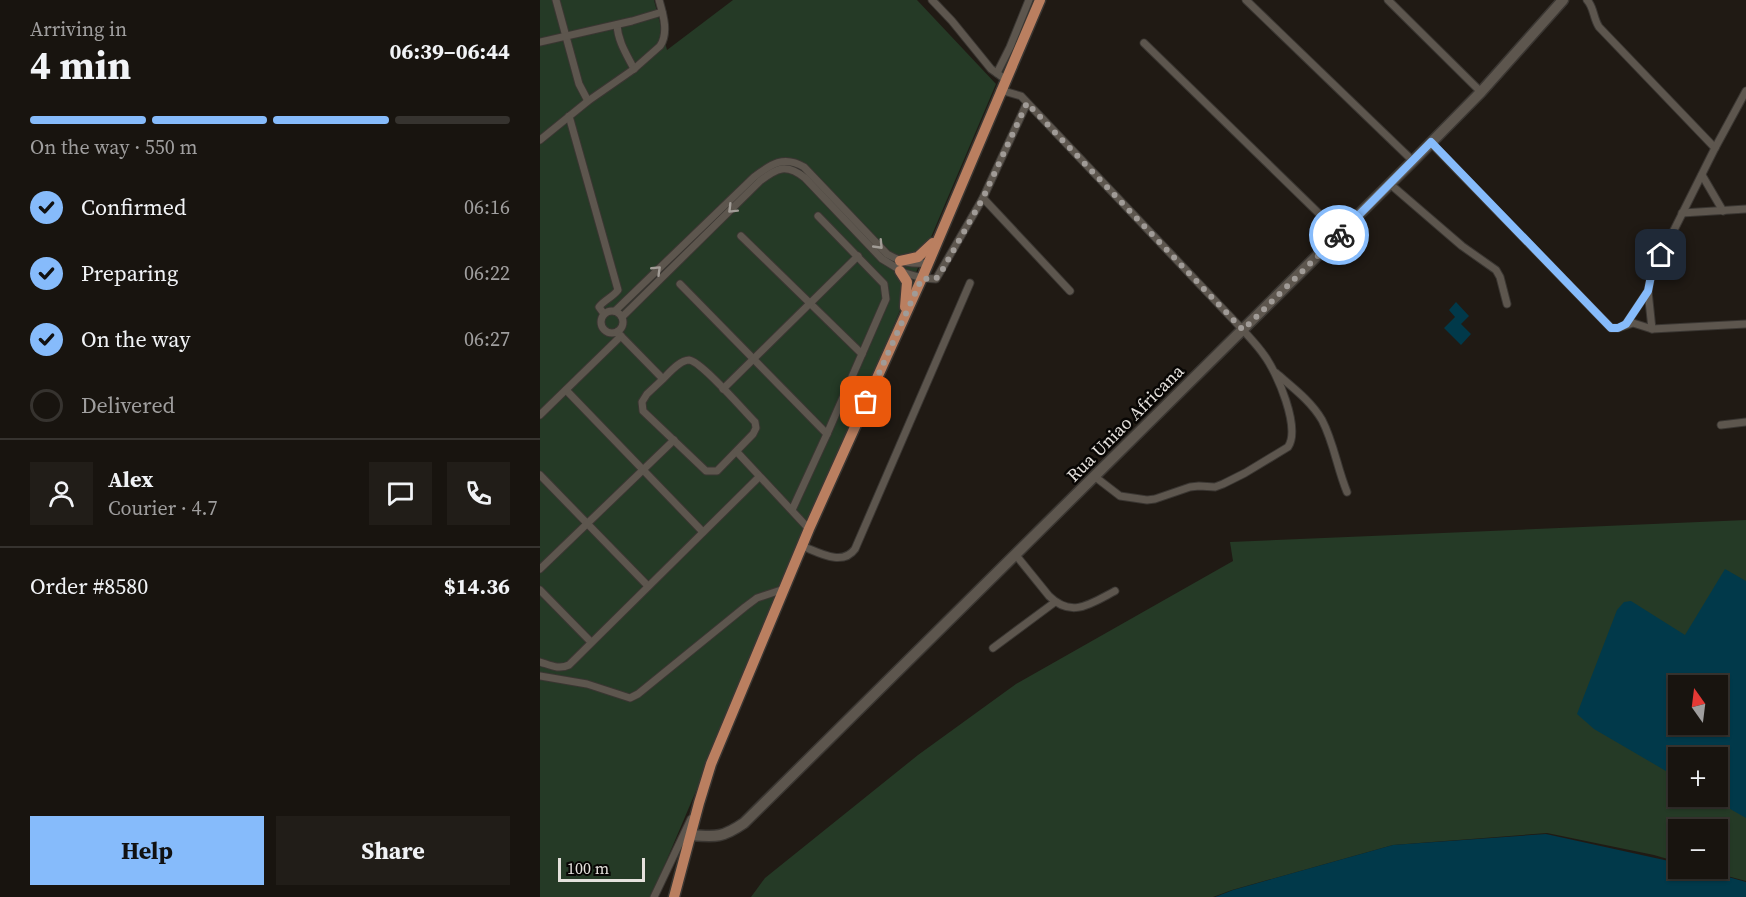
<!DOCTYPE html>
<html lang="en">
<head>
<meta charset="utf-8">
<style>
  :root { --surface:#18140f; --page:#211d18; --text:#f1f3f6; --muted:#9f9e9e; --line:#36332f; --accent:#86bbfb }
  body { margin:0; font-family:"Source Serif 4",serif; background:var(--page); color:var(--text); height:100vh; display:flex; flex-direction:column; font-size:22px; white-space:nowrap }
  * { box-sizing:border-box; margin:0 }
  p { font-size:20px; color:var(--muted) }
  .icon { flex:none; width:33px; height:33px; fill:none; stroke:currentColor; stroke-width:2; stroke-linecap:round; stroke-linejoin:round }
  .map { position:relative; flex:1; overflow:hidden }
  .panel { display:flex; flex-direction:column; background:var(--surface); width:540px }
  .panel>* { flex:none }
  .needle { width:39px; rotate:346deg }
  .fabs { position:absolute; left:1128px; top:675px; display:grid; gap:12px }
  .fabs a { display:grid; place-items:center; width:60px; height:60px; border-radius:0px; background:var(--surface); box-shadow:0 2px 4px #0004,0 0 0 2px var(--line); font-size:30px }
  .scale { position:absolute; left:18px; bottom:15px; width:87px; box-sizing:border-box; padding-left:6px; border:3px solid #e5e1dd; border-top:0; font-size:16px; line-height:21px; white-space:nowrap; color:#e5e1dd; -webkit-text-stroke:4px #080604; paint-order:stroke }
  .pin { position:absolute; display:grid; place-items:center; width:51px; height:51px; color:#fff; margin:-26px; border-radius:12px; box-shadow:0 3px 9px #0006 }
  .courier { position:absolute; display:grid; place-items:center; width:60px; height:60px; margin:-30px; border:4px solid #86bbfb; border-radius:50%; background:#fff; color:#222; box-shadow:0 2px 8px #0007 }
  .head em { font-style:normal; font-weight:700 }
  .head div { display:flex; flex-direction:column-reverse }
  .head { display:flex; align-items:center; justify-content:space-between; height:102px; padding:0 30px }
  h1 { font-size:39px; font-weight:700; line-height:45px }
  .bar { display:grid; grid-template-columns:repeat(4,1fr); gap:9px 6px; align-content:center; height:72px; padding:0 30px }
  .bar i { height:8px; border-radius:4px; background:var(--line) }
  .bar .current { background:var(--accent) }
  .bar p { grid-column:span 4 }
  .line { display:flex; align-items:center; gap:15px; padding:0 30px; border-top:2px solid var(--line) }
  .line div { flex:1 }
  .round { display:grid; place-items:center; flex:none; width:63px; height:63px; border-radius:0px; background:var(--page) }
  ol { padding:0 30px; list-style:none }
  li { display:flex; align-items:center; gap:18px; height:66px }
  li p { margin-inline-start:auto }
  li .icon { padding:6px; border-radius:50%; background:var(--accent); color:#111; stroke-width:4 }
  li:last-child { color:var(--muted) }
  li i { width:33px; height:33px; border:3px solid var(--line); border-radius:50% }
  .primary-button { display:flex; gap:12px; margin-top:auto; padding:12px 30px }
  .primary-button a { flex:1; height:69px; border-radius:0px; background:var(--accent); color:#111; font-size:24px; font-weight:700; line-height:69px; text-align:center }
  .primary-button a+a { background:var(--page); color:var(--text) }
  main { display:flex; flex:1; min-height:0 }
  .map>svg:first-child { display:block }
  .green { fill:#253a26; fill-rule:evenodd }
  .water { fill:#01394a; fill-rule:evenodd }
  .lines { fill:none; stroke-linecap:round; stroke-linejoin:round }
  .minor-casing { stroke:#3a3632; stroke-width:9 }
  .secondary-casing { stroke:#3a3632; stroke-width:13 }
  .primary-casing { stroke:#3a3632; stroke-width:13 }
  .minor { stroke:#5d564e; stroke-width:7 }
  .secondary { stroke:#5d564e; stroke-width:10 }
  .primary { stroke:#ba7f60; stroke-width:10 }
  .oneway { stroke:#a19c96 }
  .done { stroke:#a09b97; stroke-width:6; stroke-dasharray:0 10.8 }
  .route { stroke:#86bbfb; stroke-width:8 }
  .labels { text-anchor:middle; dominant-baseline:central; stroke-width:5; stroke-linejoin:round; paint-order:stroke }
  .street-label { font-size:18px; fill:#e5e1dd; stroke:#080604 }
</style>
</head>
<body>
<main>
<section class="panel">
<div class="head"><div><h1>4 min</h1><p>Arriving in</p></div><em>06:39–06:44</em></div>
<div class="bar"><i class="current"></i><i class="current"></i><i class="current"></i><i></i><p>On the way · 550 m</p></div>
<ol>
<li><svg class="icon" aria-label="check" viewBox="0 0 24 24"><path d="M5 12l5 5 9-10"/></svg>Confirmed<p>06:16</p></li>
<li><svg class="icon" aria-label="check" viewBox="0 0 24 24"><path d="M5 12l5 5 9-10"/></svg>Preparing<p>06:22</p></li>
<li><svg class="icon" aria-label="check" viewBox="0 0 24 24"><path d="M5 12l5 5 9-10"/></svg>On the way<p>06:27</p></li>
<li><i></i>Delivered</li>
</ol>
<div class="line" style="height:108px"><a class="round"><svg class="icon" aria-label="person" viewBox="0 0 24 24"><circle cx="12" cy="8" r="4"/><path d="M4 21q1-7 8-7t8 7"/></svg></a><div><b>Alex</b><p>Courier · 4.7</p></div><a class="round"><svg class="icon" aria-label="chat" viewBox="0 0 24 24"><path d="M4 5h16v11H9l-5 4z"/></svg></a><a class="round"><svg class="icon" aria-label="phone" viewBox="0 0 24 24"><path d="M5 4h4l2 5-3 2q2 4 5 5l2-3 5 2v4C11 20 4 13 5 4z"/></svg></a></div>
<div class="line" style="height:78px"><div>Order #8580</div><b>$14.36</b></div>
<div class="primary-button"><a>Help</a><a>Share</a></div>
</section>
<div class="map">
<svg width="1206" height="897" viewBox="0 0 1206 897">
  <rect width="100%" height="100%" fill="#201a14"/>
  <g class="green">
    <polygon points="0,0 114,0 127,50 193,0 377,0 456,84 111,897 0,897"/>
    <path d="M1206,520V881L1161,869L1178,868V830H1138V862L1114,855L1007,833L853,845L692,890L673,897H211L225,878L378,755L476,684L693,561L690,542ZM1138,686H1178V724H1138ZM1138,758H1178V796H1138Z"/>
  </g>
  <g class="water">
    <polygon points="916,302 929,316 921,324 931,334 921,345 904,328 915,317 909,310"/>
    <path d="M1185,569L1206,581V818L1169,797L1178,796V758H1138V778L1054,729L1037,714L1077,610L1084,602L1091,601L1145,635ZM1138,686H1178V724H1138Z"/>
    <polygon points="1006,834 1138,863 1138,868 1160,869 1206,882 1206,897 675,897 693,890 853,845"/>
  </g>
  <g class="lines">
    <g class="minor-casing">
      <g id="minor">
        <polyline points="16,0 39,84 48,101"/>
        <polyline points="392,0 412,21 451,69 465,79"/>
        <polyline points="706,0 873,161"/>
        <polyline points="848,0 941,92"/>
        <path d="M1047,0C1054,7 1053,18 1059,27L1175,148"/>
        <path d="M77,25C78,42 87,55 94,69"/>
        <polyline points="0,42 92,21 122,12"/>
        <polyline points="604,43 800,234"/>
        <polyline points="457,73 470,47 489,0"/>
        <path d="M460,90L481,96L703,330C710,338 718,346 724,355C737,372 761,428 748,447L705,473L683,484L675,487L659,486L650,487L615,499L607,500L580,496L554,476"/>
        <path d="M29,116L78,290C73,297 64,300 59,307L64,314"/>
        <path d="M0,140L48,101L94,69L120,46C129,33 123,14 119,0"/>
        <polyline points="891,143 1071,328 1078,328 1093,323 1112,329 1206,324"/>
        <polyline points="1162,175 1183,211"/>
        <polyline points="850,184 922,246 956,270 960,277 967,304"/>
        <polyline points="443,198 530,291"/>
        <polyline points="1142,213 1206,209"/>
        <polyline points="201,236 322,354"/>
        <polyline points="140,284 287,434"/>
        <circle cx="72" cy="322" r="11"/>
        <path d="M75,311L214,177C231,164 244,155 264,167L347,254C363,263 370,264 388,263"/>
        <path d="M82,317L220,181C237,168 246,163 265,178L342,259L365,273L382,278L396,279L443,198L487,103"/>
        <polyline points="1086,324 1108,291"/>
        <polyline points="1112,329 1108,291 1111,276 1175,148 1206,91"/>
        <path d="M77,332L123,379L107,394L102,402L103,411L166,471H177L213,434L216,428L215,422C205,412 161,361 149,360C140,360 129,373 123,379"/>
        <path d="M736,373C752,387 771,401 782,420C794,443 797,468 807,492"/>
        <polyline points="183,389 318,256"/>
        <polyline points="26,390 163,532"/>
        <polyline points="0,415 81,336"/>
        <polyline points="1181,425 1206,422"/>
        <polyline points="197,452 269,529"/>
        <polyline points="0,475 108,586"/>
        <polyline points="252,510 287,434 346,299 344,284 278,216"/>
        <path d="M262,546C278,552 302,567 315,549L430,283"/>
        <path d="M475,554L509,596C532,619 552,603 575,591"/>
        <polyline points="0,569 134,440"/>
        <polyline points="0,590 51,642"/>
        <polyline points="453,648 515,602"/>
        <path d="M0,662C10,665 19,670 29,665L219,477"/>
        <polyline points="0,676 47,684 90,698 98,694 205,607 217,598 244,589"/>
        <polyline points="114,897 151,819"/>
      </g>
    </g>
    <g class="secondary-casing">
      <path id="secondary" d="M150,835C176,837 182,838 204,823L873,161L941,92L1023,0"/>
    </g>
    <g class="primary-casing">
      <g id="primary">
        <polyline points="360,261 378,257 393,243"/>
        <polyline points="360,271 367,282 365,307"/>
        <polyline points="134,897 159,803 171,764 269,529 382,278 500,0"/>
      </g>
    </g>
    <use href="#minor" class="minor"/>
    <use href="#secondary" class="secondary"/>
    <use href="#primary" class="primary"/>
  </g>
  <defs><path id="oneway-chevron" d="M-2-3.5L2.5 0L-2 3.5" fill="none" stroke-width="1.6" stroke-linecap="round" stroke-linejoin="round" transform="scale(1.5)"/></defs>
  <g class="oneway">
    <use href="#oneway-chevron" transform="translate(192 209) rotate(135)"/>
    <use href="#oneway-chevron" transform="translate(339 245) rotate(46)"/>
    <use href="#oneway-chevron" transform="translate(117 270) rotate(-44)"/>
  </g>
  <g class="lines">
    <path class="done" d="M326,402L382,278C388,279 394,281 399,276L443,198L487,103L703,330L799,235"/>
    <polyline class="route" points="799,235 891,142 1071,328 1078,328 1086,324 1108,291 1111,276 1121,255"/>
  </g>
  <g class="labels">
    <g class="street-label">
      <text transform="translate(585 423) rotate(-45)">Rua Uniao Africana</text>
    </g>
  </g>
</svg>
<div class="fabs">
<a><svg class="needle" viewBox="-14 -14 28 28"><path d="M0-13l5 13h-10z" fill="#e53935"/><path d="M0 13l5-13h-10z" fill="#9f9e9e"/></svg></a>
<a>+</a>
<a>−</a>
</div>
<div class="scale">100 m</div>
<div class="pin" style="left:326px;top:402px;background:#ea580c"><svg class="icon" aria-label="bag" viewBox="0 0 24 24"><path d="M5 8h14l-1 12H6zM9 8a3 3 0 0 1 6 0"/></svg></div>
<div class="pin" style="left:1121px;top:255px;background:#1f2937"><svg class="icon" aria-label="home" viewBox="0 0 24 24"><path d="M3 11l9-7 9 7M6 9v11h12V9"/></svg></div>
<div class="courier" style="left:799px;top:235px"><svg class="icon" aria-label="bike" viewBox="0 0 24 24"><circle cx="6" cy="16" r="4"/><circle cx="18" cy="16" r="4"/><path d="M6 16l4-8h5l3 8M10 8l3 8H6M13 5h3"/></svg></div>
</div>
</main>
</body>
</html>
